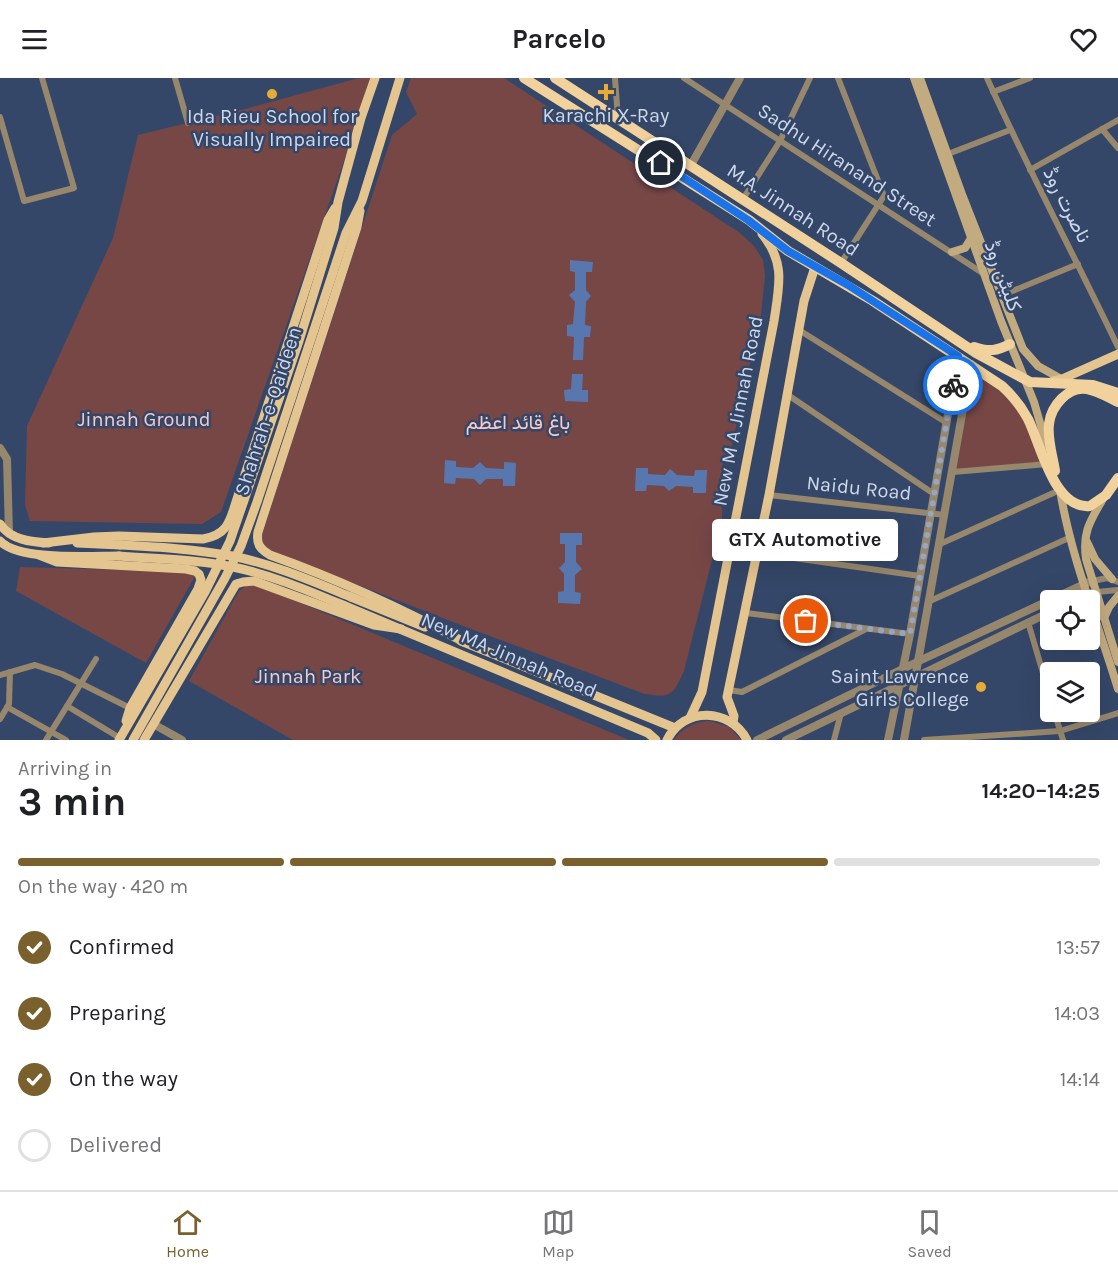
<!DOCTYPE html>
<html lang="en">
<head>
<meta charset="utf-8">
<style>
  :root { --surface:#fff; --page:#f6f6f6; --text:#202124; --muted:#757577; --line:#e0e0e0; --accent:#79602c }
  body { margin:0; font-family:Karla,Vazirmatn,sans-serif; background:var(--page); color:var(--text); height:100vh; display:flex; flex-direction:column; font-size:22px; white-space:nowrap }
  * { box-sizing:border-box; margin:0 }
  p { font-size:20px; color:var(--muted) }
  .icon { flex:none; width:33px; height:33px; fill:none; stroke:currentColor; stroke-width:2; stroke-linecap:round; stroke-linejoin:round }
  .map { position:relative; height:662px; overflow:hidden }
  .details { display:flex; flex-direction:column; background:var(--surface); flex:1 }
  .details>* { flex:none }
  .controls { position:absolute; left:1040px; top:512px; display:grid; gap:12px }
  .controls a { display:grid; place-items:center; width:60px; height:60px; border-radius:6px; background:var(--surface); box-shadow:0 6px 24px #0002; font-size:30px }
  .pin { position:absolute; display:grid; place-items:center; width:51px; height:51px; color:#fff; margin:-26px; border:3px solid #fff; border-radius:50%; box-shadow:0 2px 6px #0007 }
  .courier { position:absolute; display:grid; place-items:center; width:60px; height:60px; margin:-30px; border:4px solid #1a73e8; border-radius:50%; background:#fff; color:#222; box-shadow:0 2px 8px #0007 }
  .bubble { position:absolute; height:42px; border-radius:6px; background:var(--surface); box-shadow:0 6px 24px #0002; font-size:20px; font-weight:700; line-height:42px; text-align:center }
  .head em { font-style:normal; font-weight:700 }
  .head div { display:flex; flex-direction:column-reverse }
  .head { display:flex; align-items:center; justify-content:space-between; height:102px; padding:0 18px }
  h1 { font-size:39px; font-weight:700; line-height:45px }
  .bar { display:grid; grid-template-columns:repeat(4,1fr); gap:9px 6px; align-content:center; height:72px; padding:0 18px }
  .bar i { height:8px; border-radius:4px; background:var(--line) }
  .bar .on { background:var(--accent) }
  .bar p { grid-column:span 4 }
  ol { padding:0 18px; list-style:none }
  li { display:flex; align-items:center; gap:18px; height:66px }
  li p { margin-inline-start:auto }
  li .icon { padding:6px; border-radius:50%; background:var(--accent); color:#fff; stroke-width:4 }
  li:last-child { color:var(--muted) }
  li i { width:33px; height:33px; border:3px solid var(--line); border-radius:50% }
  header { display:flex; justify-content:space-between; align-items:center; height:78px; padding:0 18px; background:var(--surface); font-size:27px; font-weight:700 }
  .menu { display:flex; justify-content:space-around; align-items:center; height:84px; border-top:2px solid var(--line); background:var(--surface); font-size:16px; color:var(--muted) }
  .menu a { display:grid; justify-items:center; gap:3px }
  .menu .on { color:var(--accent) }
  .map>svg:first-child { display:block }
  .green { fill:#774746 }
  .water { fill:#5777ae }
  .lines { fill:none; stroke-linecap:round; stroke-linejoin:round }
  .minor { stroke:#97876d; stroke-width:6 }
  .tertiary { stroke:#97876d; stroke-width:8 }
  .secondary { stroke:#c3ab80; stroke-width:8 }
  .primary { stroke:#e5c58f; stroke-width:9 }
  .trunk { stroke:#f1d29d; stroke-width:10 }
  .primary-bridge { stroke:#e5c58f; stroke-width:9 }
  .done { stroke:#97a5be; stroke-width:6; stroke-dasharray:0 10.8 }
  .route { stroke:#1a73e8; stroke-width:8 }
  .poi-dot { fill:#e6ac36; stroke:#354768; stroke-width:2 }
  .labels { text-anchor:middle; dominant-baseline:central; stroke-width:5; stroke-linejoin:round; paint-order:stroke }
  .poi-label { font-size:20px; fill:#ccd8ec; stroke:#354768 }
  .street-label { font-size:20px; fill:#ccd8ec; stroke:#354768 }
  .park-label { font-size:20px; fill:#f5cac8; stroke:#354768 }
</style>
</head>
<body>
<header><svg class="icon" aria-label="menu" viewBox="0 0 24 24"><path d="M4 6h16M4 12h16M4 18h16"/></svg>Parcelo<svg class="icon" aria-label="heart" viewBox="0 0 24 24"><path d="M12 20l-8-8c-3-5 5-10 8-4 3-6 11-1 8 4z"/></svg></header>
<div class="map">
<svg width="1118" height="662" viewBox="0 0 1118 662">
  <rect width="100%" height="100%" fill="#354768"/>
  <g class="green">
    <polygon points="359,0 373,0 221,434 202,446 30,443 25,427 27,348 113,160 138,57 245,31"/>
    <path d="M411,0H504L740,155L754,168L763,182L765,198L761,237L730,376L723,377L722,442L684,593C673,617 672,620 645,616L471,551L274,474C266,470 262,467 262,457L392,57L417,36L406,14Z"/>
    <polygon points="971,286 1013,318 1047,386 954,394"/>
    <polygon points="20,489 187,494 195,498 146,585 16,513"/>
    <polygon points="256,507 267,511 629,662 293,662 189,603 239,513 246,508"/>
    <path d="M710,643L729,649L741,662H674C683,649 694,644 710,643Z"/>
  </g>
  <g class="water">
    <polygon points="570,182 593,184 592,194 586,194 586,212 591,218 586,224 585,247 591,248 590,259 584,259 583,282 573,282 574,259 567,258 567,247 573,246 575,224 569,217 575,212 575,194 570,193"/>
    <polygon points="572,296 583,296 582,312 588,312 588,324 565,323 564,312 571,311"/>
    <polygon points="445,382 456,383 456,389 473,390 480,384 486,390 504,391 504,384 516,385 515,408 503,408 503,401 486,401 480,407 474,401 456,400 455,406 444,405"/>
    <polygon points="636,390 648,390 648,396 665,397 670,391 677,397 694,398 695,392 707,392 706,415 693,415 693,409 676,408 669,413 664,408 647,407 646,413 635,413"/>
    <polygon points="560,455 582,455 582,467 576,467 576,484 582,491 575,497 575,514 581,515 580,526 558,525 558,514 564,513 564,496 559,490 565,484 565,466 560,466"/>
  </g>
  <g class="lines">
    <g class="minor">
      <polyline points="175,0 188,45"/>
      <polyline points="615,0 618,41"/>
      <polyline points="684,0 984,196"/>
      <polyline points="838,0 884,118 841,185"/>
      <path d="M987,0C1028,91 1075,179 1118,269"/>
      <polyline points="993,14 1030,0"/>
      <polyline points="0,39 24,123 74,110 42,0"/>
      <polyline points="1102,51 1118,70"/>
      <polyline points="948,76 1010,52"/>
      <polyline points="1030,92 1118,42"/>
      <polyline points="743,121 780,63 810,0"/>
      <polyline points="1003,217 1078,186"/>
      <polyline points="799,252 947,345"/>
      <polyline points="788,317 934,416"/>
      <polyline points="953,394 1047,386"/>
      <polyline points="769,417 945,437"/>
      <polyline points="940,466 1060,412"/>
      <polyline points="758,475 920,498"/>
      <polyline points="1093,503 1107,500 1118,504"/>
      <polyline points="1097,514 1118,512"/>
      <polyline points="930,523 1071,459"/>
      <polyline points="746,535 910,556"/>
      <polyline points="1028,544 1050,619"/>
      <polyline points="0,597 35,587 62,596 130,630"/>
      <polyline points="729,612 742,614 866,551"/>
      <polyline points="67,628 120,660"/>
      <polyline points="7,629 66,662"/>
      <polyline points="1054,633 1063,662"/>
      <polyline points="0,641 9,626 10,594"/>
      <polyline points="46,662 96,581"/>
      <polyline points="834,662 841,635"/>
      <polyline points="924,662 1060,653 1118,635"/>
    </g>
    <g class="tertiary">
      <polyline points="691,87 740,0"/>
      <polyline points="0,370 7,381 9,456"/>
      <polyline points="1076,522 1092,515"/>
      <polyline points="155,647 182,662"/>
      <polyline points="757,662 919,583 1089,504"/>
      <polyline points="786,662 1050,534"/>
      <polyline points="888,662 910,556 958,278"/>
      <polyline points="904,662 971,286"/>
    </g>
    <g class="secondary">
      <polyline points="914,0 1001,243 1034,324 1047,369"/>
      <polyline points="920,0 963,119 1023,271 1038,288 1063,302"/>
      <polyline points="952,174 965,170 972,159"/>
      <path d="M1060,412C1071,480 1098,545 1118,611"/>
      <path d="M1104,419C1091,442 1082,453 1086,481L1118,584"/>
      <polyline points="1087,464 1095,481 1112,501"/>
      <polyline points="1104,540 1109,529 1118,518"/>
    </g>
    <g class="primary">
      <path d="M360,133L357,149L258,454C256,466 260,471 270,477C337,501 401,530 464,564"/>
      <polyline points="1053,303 1062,301 1118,276"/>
      <path d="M0,446C11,462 31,464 49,465"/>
      <path d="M0,463C19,483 91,478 119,478"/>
      <path d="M43,465L94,459L119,458L203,461C230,456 230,441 238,418L328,142L335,130"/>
      <polyline points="77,465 120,467"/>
      <polyline points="39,477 57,484 186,491 195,493 199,496 201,502 198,511 130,630 126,643"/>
      <polyline points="351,519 425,549"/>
      <polyline points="345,528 648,655 656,662"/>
      <polyline points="461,563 675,650"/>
      <path d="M690,640L702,614L774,243C779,208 786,185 762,156"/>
      <polyline points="733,644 734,638 727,619 769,417 804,223 815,189"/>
      <polyline points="119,662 205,514 230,463 299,263 334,150 338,124 361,40 375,0"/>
      <polyline points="133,662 225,500 241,468 257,424 346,155 362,123 400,0"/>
      <polyline points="144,662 236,506 243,504 254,503 374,547 401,551"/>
      <path d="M667,662C684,628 730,630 747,662"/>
    </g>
    <g class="trunk">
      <path d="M524,0L749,142L788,173L873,223L1002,308C1013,318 1021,328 1028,341C1041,367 1054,432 1090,428L1106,417L1118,400"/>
      <polyline points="555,0 841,185 976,275 1030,304 1093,307 1118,315"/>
      <path d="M974,269C989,274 997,273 1010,266"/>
      <path d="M1055,393C1053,379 1047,361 1049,346C1051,328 1068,308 1087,311C1098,313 1108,319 1118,324"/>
    </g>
    <g class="primary-bridge">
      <path d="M120,467C157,469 195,471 232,478C273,486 312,503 351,519"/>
      <path d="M119,478C157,481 195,481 233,489C272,497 309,513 345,528"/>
    </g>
  </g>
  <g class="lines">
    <polyline class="done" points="806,543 910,556 953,307"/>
    <polyline class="route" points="661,85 748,142 788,173 848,207 958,278 953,307"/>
  </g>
  <g class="poi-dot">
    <path d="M603 5h6v6h6v6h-6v6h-6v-6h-6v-6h6z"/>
    <circle cx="272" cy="16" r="6"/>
    <circle cx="981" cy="609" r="6"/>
  </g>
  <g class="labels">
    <g class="poi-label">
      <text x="606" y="37">Karachi X-Ray</text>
      <text x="272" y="38">Ida Rieu School for<tspan x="272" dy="23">Visually Impaired</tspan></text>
      <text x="969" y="598" text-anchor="end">Saint Lawrence<tspan x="969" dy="23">Girls College</tspan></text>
    </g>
    <g class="street-label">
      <text transform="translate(847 87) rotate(33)">Sadhu Hiranand Street</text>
      <text transform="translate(1067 127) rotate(63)">ناصرت روڈ</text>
      <text transform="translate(793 132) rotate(33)">M.A. Jinnah Road</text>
      <text transform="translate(1003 198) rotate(70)">کلیٹن روڈ</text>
      <text transform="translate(268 333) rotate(-72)">Shahrah-e-Qaideen</text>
      <text transform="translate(738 333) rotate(-79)">New M A Jinnah Road</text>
      <text transform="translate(859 410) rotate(6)">Naidu Road</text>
      <text transform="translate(509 577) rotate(23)">New MA Jinnah Road</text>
    </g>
    <g class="park-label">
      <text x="144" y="341">Jinnah Ground</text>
      <text x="518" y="344">باغ قائد اعظم</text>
      <text x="308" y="598">Jinnah Park</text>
    </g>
  </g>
</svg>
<div class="controls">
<a><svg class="icon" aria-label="locate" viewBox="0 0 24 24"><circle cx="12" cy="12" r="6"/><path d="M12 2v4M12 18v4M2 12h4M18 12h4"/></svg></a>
<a><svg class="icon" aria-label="layers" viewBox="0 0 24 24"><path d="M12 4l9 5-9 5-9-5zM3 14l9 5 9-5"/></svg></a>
</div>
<div class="pin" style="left:806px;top:543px;background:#ea580c"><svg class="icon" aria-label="bag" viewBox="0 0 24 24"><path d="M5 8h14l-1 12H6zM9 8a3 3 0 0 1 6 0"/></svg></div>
<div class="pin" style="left:661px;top:85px;background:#1f2937"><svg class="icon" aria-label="home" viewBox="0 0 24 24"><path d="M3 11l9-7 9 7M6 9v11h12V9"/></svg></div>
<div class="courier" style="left:953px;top:307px"><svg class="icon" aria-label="bike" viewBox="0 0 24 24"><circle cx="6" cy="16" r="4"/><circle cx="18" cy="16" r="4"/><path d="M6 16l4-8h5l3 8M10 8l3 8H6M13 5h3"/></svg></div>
<div class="bubble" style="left:712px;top:441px;width:186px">GTX Automotive</div>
</div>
<section class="details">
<div class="head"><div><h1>3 min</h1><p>Arriving in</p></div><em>14:20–14:25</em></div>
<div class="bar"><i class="on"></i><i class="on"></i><i class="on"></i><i></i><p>On the way · 420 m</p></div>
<ol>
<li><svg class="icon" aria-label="check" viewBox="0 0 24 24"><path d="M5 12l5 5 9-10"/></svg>Confirmed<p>13:57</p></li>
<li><svg class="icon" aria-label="check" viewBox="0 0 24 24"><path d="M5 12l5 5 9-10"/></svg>Preparing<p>14:03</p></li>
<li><svg class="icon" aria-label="check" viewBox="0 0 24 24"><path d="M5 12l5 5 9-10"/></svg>On the way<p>14:14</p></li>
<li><i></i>Delivered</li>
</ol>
</section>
<nav class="menu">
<a class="on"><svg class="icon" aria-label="home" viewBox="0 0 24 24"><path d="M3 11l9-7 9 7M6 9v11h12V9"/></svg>Home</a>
<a><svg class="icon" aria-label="map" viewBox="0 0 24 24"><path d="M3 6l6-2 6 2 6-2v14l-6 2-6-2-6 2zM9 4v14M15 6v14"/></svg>Map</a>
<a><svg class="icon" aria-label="saved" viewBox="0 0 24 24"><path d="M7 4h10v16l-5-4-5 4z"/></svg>Saved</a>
</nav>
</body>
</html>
